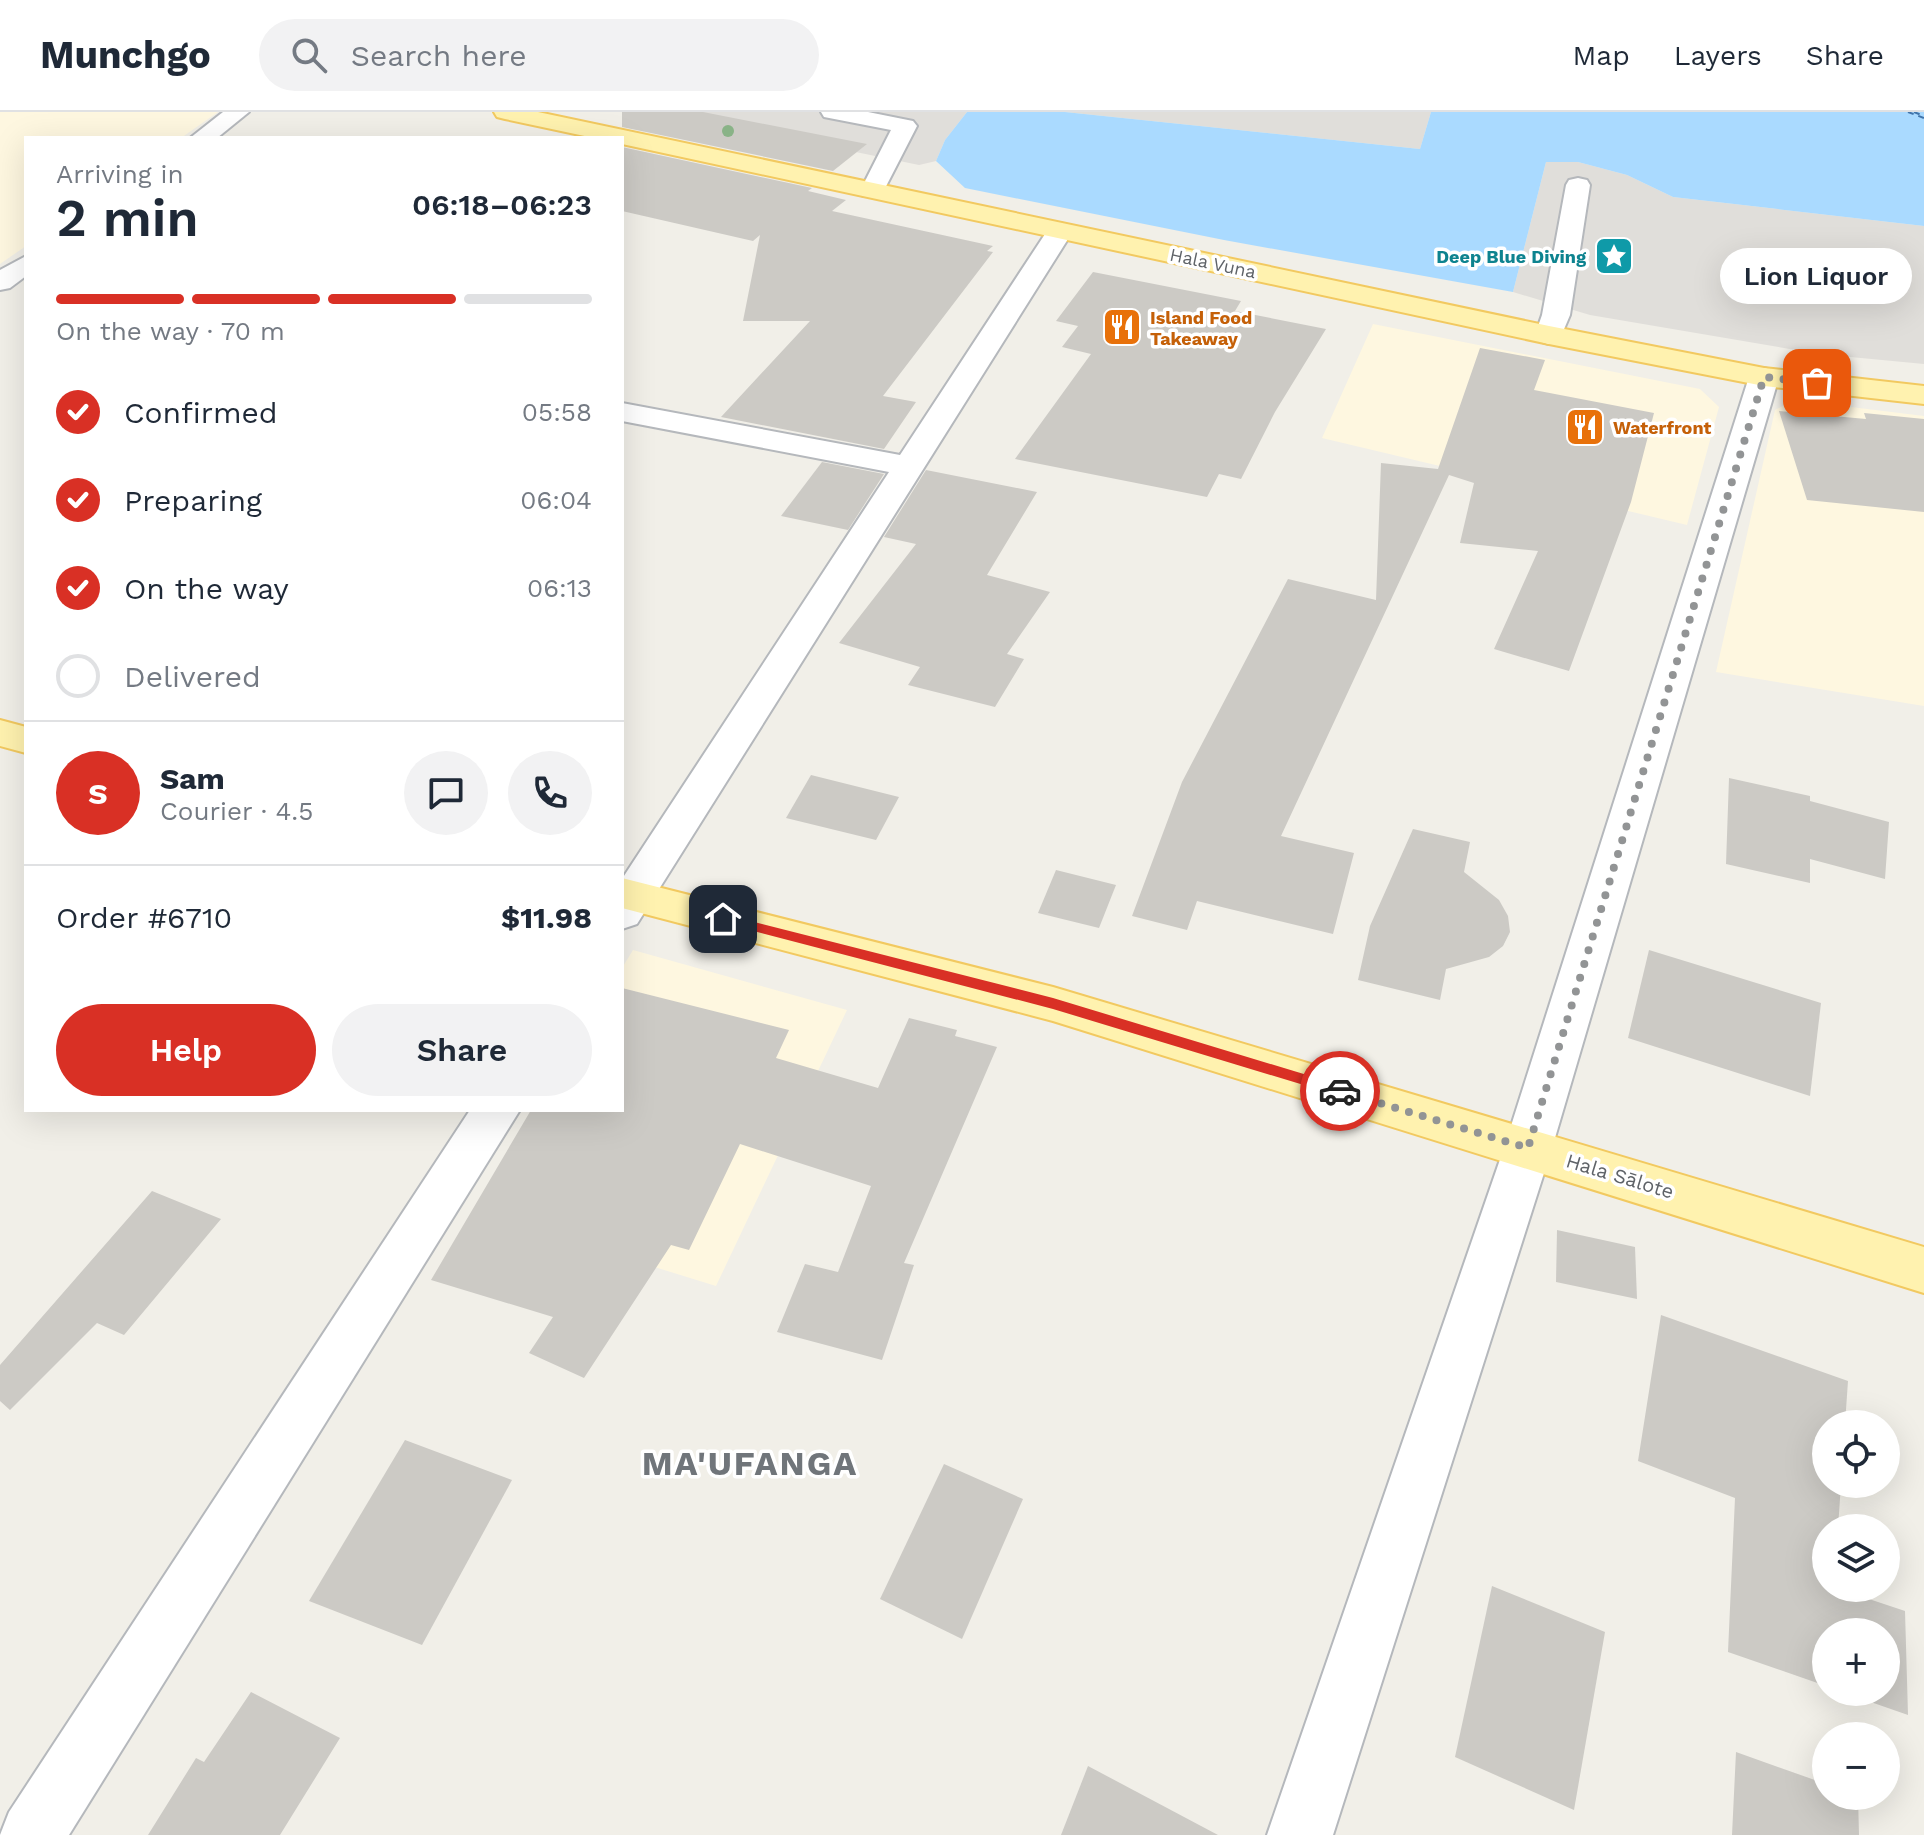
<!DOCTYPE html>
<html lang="en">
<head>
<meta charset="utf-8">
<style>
  :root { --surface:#fff; --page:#f2f2f3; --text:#1f2937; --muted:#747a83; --line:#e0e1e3; --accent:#d93025 }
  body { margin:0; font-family:"Work Sans",sans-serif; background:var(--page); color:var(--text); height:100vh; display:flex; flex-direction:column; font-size:30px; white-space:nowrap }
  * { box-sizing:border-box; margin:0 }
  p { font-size:26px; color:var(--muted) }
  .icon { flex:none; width:44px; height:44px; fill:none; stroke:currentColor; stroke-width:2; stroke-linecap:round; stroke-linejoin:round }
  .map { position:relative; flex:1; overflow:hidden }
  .sheet { position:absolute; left:24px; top:24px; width:600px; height:976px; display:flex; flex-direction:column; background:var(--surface); border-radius:0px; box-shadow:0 8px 32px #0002 }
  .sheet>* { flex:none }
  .controls { position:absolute; left:1812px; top:1298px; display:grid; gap:16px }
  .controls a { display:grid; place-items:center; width:88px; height:88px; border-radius:50%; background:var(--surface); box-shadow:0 8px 32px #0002; font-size:40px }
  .pin { position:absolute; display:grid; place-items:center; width:68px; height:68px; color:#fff; margin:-34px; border-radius:16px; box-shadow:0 4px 12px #0006 }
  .courier { position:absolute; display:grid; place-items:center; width:80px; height:80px; margin:-40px; border:6px solid #d93025; border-radius:50%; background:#fff; color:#222; box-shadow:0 2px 10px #0007 }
  .bubble { position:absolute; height:56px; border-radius:28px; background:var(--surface); box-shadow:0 8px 32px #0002; font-size:26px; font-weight:600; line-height:56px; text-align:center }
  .headline em { font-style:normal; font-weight:600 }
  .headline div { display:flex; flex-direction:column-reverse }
  .headline { display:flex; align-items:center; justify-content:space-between; height:136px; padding:0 32px }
  h1 { font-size:52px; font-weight:600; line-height:60px }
  .bar { display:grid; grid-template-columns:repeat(4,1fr); gap:12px 8px; align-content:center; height:96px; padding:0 32px }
  .bar i { height:10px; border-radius:6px; background:var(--line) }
  .bar .current { background:var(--accent) }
  .bar p { grid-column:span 4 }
  .line { display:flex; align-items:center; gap:20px; padding:0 32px; border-top:2px solid var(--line) }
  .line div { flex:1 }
  .round { display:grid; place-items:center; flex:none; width:84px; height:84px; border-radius:42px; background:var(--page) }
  ol { padding:0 32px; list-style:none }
  li { display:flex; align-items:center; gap:24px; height:88px }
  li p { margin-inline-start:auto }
  li .icon { padding:8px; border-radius:50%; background:var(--accent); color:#fff; stroke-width:4 }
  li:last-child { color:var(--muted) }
  li i { width:44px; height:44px; border:4px solid var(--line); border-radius:50% }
  .button { display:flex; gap:16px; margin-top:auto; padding:16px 32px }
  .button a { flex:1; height:92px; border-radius:48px; background:var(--accent); color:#fff; font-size:32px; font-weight:600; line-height:92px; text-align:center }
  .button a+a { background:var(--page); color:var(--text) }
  header { display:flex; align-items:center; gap:48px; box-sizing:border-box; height:112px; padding:0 40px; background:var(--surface); border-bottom:2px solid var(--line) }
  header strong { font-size:38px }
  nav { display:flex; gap:44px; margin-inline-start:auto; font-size:28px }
  .search { width:560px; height:72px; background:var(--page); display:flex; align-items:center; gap:20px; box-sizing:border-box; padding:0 28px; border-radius:44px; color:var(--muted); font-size:30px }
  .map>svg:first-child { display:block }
  .commercial { fill:#fef7e0 }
  .industrial { fill:#e0deda }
  .water { fill:#aadaff }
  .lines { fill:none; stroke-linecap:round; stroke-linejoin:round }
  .ferry { stroke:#4174aa; stroke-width:2; stroke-dasharray:6 5; stroke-linecap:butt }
  .building { fill:#cccac5 }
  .minor-casing { stroke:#b5b8bc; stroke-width:4 }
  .major-casing { stroke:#f2c960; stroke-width:4 }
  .minor { fill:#fff; fill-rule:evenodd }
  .major { fill:#fff2af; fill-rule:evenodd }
  .tree { fill:#89b387 }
  .route { fill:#d93025 }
  .done { stroke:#929495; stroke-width:8; stroke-dasharray:0 14.4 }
  .labels { text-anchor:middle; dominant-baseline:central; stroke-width:7; stroke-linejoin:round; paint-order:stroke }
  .far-culture-label { font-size:18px; font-weight:bold; fill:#0d838f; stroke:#fff; text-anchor:end }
  .far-street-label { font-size:18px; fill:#5f6368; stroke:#fff }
  .far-food-label { font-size:18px; font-weight:bold; fill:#c56008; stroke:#fff; text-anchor:start }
  .street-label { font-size:20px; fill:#5f6368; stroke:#fff }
  .near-district-label { font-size:34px; font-weight:bold; letter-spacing:2px; fill:#70757a; stroke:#fff }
</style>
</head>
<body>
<header>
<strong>Munchgo</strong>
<div class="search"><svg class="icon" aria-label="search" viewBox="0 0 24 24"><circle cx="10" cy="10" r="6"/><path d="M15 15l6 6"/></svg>Search here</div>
<nav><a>Map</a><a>Layers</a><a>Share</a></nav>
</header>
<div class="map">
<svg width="1924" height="1723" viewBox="0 0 1924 1723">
  <rect width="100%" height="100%" fill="#f1efe8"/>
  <g class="commercial">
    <polygon points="0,0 218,0 181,26 26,26 26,134 0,152"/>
    <polygon points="1373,212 1700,277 1719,295 1687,413 1322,326"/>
    <polygon points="1794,288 1924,304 1924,594 1716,560 1775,298"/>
    <polygon points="633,838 847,898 716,1174 473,1099 622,998 622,856"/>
  </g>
  <g class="industrial">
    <polygon points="660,0 967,0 945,28 936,49 919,53"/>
    <polygon points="1065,0 1431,0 1420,37"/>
    <polygon points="1546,50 1578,50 1627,63 1673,85 1924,114 1924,252 1819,242 1590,203 1513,180"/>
  </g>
  <polygon class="water" points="967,0 1065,0 1420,37 1431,0 1924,0 1924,114 1673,85 1627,63 1578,50 1546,50 1513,180 1224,128 965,76 936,49 945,28"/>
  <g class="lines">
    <g class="ferry">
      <polyline points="1908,0 1924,6"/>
      <polyline points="1914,0 1924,4"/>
    </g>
  </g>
  <g class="building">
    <polygon points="622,0 703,0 867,32 833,59 622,15"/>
    <polygon points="622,35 812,76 808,79 846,88 832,99 993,134 987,139 993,140 883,284 916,290 884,337 721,305 810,209 743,209 760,123 753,129 622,99"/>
    <polygon points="1093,160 1241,189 1235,199 1326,217 1275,300 1241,367 1219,362 1207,385 1015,347 1091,242 1062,235 1078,214 1056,209"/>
    <polygon points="1480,236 1545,248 1534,278 1654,301 1631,390 1569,559 1494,537 1538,439 1460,431 1474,371 1449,363 1281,724 1354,741 1333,822 1197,789 1187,818 1132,804 1182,670 1288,467 1376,488 1381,351 1438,357"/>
    <polygon points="1779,299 1866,307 1864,301 1924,307 1924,400 1807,388"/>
    <polygon points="822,350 884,362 848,418 781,404"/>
    <polygon points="926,358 1037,380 987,463 1050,480 1007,542 1024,547 995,595 908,573 920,555 839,531 916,432 884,425"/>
    <polygon points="811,663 899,685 876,728 786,706"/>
    <polygon points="1729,666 1810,684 1810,689 1889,710 1885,767 1810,747 1810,771 1726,752"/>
    <polygon points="1413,717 1470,730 1464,760 1499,788 1508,804 1510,820 1503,834 1489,845 1446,857 1440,888 1358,868 1370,814"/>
    <polygon points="1056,758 1116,773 1099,816 1038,801"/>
    <polygon points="1649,838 1821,891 1810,984 1628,926"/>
    <polygon points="622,876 789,918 776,946 878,976 909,906 957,918 955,924 997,935 904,1151 914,1153 882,1248 777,1220 805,1152 838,1160 871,1074 740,1032 689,1138 671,1133 584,1266 529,1241 553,1205 431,1168 531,998 622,998"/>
    <polygon points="152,1079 221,1107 124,1223 97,1211 10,1298 0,1289 0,1253"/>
    <polygon points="1557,1118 1635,1135 1637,1187 1556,1170"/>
    <polygon points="1661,1203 1848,1269 1845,1312 1826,1312 1826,1372 1841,1372 1838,1416 1826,1416 1826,1476 1836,1476 1905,1499 1908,1603 1842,1580 1886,1580 1886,1520 1826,1520 1826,1574 1728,1540 1735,1386 1638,1349"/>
    <polygon points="405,1328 512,1368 422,1533 309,1489"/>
    <polygon points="944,1352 1023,1387 962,1527 880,1487"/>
    <polygon points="1492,1474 1605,1520 1574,1698 1455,1645"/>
    <polygon points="251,1580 340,1626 280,1723 148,1723 196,1646 204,1650"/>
    <polygon points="1736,1640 1826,1672 1826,1684 1858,1684 1859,1723 1732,1723"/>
    <polygon points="1088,1654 1218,1723 1061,1723"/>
  </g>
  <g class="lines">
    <g class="minor-casing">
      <g id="minor">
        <polygon points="223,0 249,0 217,26 190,26"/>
        <polygon points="821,0 868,0 913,9 917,14 881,84 863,84 860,79 891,18 824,5"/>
        <polygon points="1578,66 1587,68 1590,73 1570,203 1559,229 1549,232 1539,229 1535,223 1542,203 1566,73 1569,68"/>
        <polygon points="1060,111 1069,114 1073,119 637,812 622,817 622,767 889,360 622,309 622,291 900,343 1047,119 1051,114"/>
        <polygon points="26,144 26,164 10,176 0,178 0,158"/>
        <polygon points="1764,256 1774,259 1779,265 1552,1036 1333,1723 1267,1723 1504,1036 1749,265 1754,259"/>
        <polygon points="470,998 520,998 69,1723 0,1723 9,1700"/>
      </g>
    </g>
    <g class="major-casing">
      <g id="major">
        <polygon points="494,0 538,0 1549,214 1764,256 1924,274 1924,292 1764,274 1549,232 622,32 622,26 594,26 505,7 497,5"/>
        <polygon points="0,608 26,615 26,641 0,634"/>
        <polygon points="622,766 1053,875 1924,1135 1924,1181 1053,909 622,796"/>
      </g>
    </g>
    <use href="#minor" class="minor"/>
    <use href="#major" class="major"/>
  </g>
  <circle class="tree" cx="728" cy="19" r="6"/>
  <polygon class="route" points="723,802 1053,886 1340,973 1347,979 1340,984 1053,897 719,810 719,804"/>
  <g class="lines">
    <polyline class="done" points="1340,979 1528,1036 1764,265 1817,271"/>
  </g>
  <defs>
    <g id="sight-square" transform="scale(2)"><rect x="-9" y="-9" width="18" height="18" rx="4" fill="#0f9aa8" stroke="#fff"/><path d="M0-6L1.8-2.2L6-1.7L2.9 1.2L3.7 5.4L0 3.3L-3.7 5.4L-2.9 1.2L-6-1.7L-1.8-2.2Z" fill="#fff"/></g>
    <g id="restaurant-square" transform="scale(2)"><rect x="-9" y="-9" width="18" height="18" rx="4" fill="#e8710a" stroke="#fff"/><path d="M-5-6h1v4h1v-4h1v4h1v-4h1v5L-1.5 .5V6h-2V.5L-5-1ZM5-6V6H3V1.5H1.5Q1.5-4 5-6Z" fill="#fff"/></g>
  </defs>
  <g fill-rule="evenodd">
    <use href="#sight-square" x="1614" y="144"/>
    <use href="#restaurant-square" x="1122" y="215"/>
    <use href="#restaurant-square" x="1585" y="315"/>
  </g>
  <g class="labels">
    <g class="far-culture-label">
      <text x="1586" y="144">Deep Blue Diving</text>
    </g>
    <g class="far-street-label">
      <text transform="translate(1213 151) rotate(12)">Hala Vuna</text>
    </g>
    <g class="far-food-label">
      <text x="1150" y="205">Island Food<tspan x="1150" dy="21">Takeaway</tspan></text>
      <text x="1613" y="315">Waterfront</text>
    </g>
    <g class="street-label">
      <text transform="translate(1620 1064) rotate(17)">Hala Sālote</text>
    </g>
    <g class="near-district-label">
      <text x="750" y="1351">MA'UFANGA</text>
    </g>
  </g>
</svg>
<div class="controls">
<a><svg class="icon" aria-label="locate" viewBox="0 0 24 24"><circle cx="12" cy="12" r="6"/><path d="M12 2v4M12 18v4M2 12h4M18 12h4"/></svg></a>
<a><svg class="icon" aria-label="layers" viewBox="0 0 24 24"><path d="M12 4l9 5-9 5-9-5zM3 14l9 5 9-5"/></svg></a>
<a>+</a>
<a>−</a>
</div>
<div class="pin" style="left:1817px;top:271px;background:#ea580c"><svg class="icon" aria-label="bag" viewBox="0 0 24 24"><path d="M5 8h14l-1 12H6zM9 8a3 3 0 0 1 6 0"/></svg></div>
<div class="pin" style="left:723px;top:807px;background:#1f2937"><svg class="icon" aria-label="home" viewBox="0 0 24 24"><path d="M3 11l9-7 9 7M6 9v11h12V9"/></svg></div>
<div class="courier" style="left:1340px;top:979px"><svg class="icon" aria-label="car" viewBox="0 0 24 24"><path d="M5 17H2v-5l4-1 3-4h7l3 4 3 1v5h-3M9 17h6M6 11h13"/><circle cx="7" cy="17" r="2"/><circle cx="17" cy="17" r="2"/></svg></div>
<div class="bubble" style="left:1720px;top:136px;width:192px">Lion Liquor</div>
<section class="sheet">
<div class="headline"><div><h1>2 min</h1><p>Arriving in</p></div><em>06:18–06:23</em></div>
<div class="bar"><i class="current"></i><i class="current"></i><i class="current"></i><i></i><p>On the way · 70 m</p></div>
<ol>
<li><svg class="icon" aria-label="check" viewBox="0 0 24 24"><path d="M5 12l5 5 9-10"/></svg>Confirmed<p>05:58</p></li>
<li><svg class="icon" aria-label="check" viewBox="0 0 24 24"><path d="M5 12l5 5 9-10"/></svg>Preparing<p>06:04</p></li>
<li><svg class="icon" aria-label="check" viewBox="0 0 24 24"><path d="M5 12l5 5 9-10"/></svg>On the way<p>06:13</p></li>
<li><i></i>Delivered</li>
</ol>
<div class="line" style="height:144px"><b class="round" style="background:var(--accent);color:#fff">S</b><div><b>Sam</b><p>Courier · 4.5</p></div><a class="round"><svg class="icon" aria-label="chat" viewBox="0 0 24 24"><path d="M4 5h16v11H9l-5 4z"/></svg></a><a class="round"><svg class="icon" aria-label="phone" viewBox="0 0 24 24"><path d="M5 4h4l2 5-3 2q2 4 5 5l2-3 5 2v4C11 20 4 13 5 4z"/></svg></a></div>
<div class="line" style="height:104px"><div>Order #6710</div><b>$11.98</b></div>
<div class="button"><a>Help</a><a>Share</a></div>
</section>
</div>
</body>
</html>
